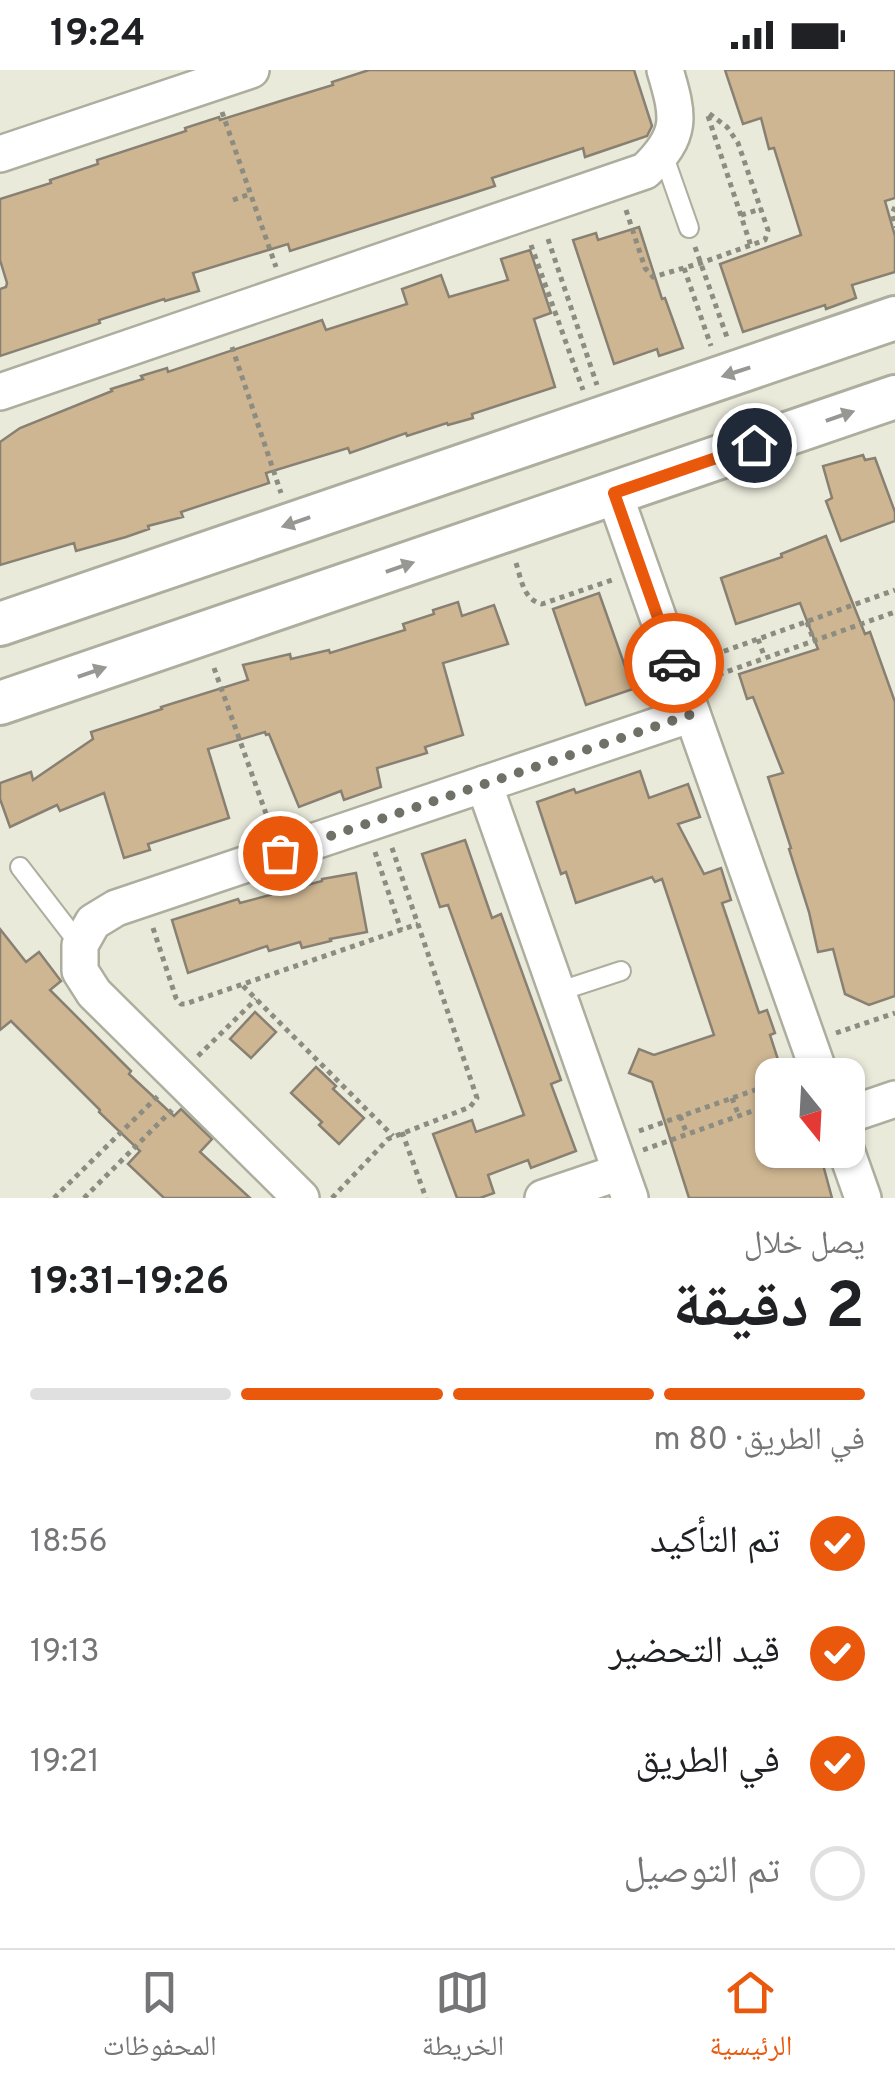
<!DOCTYPE html>
<html lang="ar">
<head>
<meta charset="utf-8">
<style>
  :root { --surface:#fff; --page:#f2f2f2; --text:#202124; --muted:#757577; --line:#e0e0e0; --accent:#ea580c }
  body { margin:0; font-family:Overpass,"Noto Naskh Arabic",sans-serif; background:var(--page); color:var(--text); direction:rtl; height:100vh; display:flex; flex-direction:column; font-size:38px; white-space:nowrap }
  * { box-sizing:border-box; margin:0 }
  p { font-size:32px; color:var(--muted) }
  .icon { flex:none; width:55px; height:55px; fill:none; stroke:currentColor; stroke-width:2; stroke-linecap:round; stroke-linejoin:round }
  .map { position:relative; height:1128px; overflow:hidden; direction:ltr }
  .details { display:flex; flex-direction:column; background:var(--surface); flex:1 }
  .details>* { flex:none }
  .needle { width:65px; rotate:162deg }
  .tools { position:absolute; left:755px; top:988px; display:grid; gap:20px }
  .tools a { display:grid; place-items:center; width:110px; height:110px; border-radius:20px; background:var(--surface); box-shadow:0 2px 8px #0004; font-size:50px }
  .pin { position:absolute; display:grid; place-items:center; width:85px; height:85px; color:#fff; margin:-42px; border:5px solid #fff; border-radius:50%; box-shadow:0 2px 10px #0007 }
  .courier { position:absolute; display:grid; place-items:center; width:100px; height:100px; margin:-50px; border:8px solid #ea580c; border-radius:50%; background:#fff; color:#222; box-shadow:0 2px 12px #0007 }
  .overview em { font-style:normal; font-weight:700 }
  .overview div { display:flex; flex-direction:column-reverse }
  .overview { display:flex; align-items:center; justify-content:space-between; height:170px; padding:0 30px }
  h1 { font-size:65px; font-weight:700; line-height:75px }
  .bar { display:grid; grid-template-columns:repeat(4,1fr); gap:15px 10px; align-content:center; height:120px; padding:0 30px }
  .bar i { height:12px; border-radius:8px; background:var(--line) }
  .bar .selected { background:var(--accent) }
  .bar p { grid-column:span 4 }
  ol { padding:0 30px; list-style:none }
  li { display:flex; align-items:center; gap:30px; height:110px }
  li p { margin-inline-start:auto }
  li .icon { padding:10px; border-radius:50%; background:var(--accent); color:#fff; stroke-width:4 }
  li:last-child { color:var(--muted) }
  li i { width:55px; height:55px; border:5px solid var(--line); border-radius:50% }
  .status { display:flex; justify-content:space-between; align-items:center; height:70px; padding:0 50px; background:var(--surface); direction:ltr }
  .status svg { height:28px; fill:currentColor }
  .dock { display:flex; justify-content:space-around; align-items:center; height:140px; border-top:2px solid var(--line); background:var(--surface); font-size:28px; color:var(--muted) }
  .dock a { display:grid; justify-items:center; gap:5px }
  .dock .selected { color:var(--accent) }
  .map>svg:first-child { display:block }
  .building { fill:#ceb692; stroke:#888072; stroke-width:2.5 }
  .lines { fill:none; stroke-linecap:round; stroke-linejoin:round }
  .service-casing { stroke:#adae9e; stroke-width:22 }
  .minor-casing { stroke:#adae9e; stroke-width:40 }
  .tertiary-casing { stroke:#adae9e; stroke-width:48 }
  .path { stroke:#8c8c81; stroke-width:5; stroke-dasharray:5 5; stroke-linecap:butt }
  .service { stroke:#fff; stroke-width:18 }
  .minor { stroke:#fff; stroke-width:35 }
  .tertiary { stroke:#fff; stroke-width:42 }
  .oneway { fill:#979794 }
  .done { stroke:#707067; stroke-width:10; stroke-dasharray:0 18 }
  .route { stroke:#ea580c; stroke-width:12 }
</style>
</head>
<body>
<div class="status"><b>19:24</b><svg viewBox="0 0 49 12"><path d="M0 12V9h3v3zM5 12V6h3v6zM10 12V3h3v9zM15 12V0h3v12zM26 1h20v11H26zM47 4h2v5h-2z"/></svg></div>
<div class="map">
<svg width="895" height="1128" viewBox="0 0 895 1128">
  <rect width="100%" height="100%" fill="#e9eada"/>
  <g class="building">
    <polygon points="369,0 634,0 652,56 647,66 585,87 583,78 492,108 495,116 461,127 290,181 288,174 193,203 199,221 165,231 164,229 99,250 100,253 0,286 0,219 6,217 7,213 0,190 0,129 51,113 50,110 98,94 97,90 186,61 185,58 219,47 220,50 287,29 333,15 332,12"/>
    <polygon points="725,0 895,0 895,128 885,131 895,166 895,202 852,215 856,228 826,239 825,235 743,262 720,194 801,165 774,78 769,79 761,48 743,54"/>
    <polygon points="639,157 662,229 665,228 683,278 659,286 657,279 614,294 573,170 596,163 598,170"/>
    <polygon points="530,180 551,243 534,249 555,317 472,344 473,348 448,355 447,353 407,366 406,363 350,383 348,378 266,403 269,413 181,442 183,447 148,456 149,459 126,467 76,481 74,473 0,495 0,372 20,358 112,321 111,319 143,309 141,306 167,298 168,302 322,250 326,260 407,234 402,219 441,205 449,227 508,210 501,189"/>
    <polygon points="863,385 865,390 875,388 895,442 895,451 841,471 826,431 832,428 823,396"/>
    <polygon points="826,466 865,564 870,562 895,632 895,926 869,935 845,924 833,879 818,882 809,842 789,779 791,778 768,707 783,703 753,627 747,629 739,604 818,579 800,533 736,554 721,508 782,487 781,484"/>
    <polygon points="599,523 633,619 586,635 553,539"/>
    <polygon points="458,532 462,546 494,535 508,574 443,593 463,665 425,677 427,683 377,698 381,717 344,730 341,721 299,737 269,664 266,665 265,662 208,679 229,748 148,774 150,780 124,788 104,723 60,741 57,735 10,757 0,729 0,713 31,702 33,710 93,669 91,662 162,639 161,637 248,610 243,595 290,584 291,589 329,580 330,583 405,560 403,554 434,544 433,540"/>
    <polygon points="640,701 649,728 688,714 700,747 678,754 704,804 721,798 731,830 722,833 759,943 767,940 775,963 770,965 781,999 772,1002 772,1097 819,1080 832,1128 689,1128 652,1012 629,1003 639,979 654,985 714,965 662,809 655,812 652,807 576,833 566,802 561,804 537,732 574,719 576,723"/>
    <polygon points="465,770 492,848 501,844 561,1010 551,1014 576,1081 531,1098 528,1090 488,1105 494,1123 480,1128 457,1128 433,1064 472,1050 476,1062 524,1045 448,835 440,837 422,784"/>
    <polygon points="356,803 367,862 330,869 331,871 302,878 300,872 269,881 267,876 188,903 172,850 238,829 240,833 322,811 322,809"/>
    <polygon points="0,859 26,892 39,882 61,911 50,920 131,1001 129,1004 174,1046 181,1039 212,1069 200,1082 250,1128 164,1128 128,1094 140,1081 99,1042 100,1040 11,951 0,960"/>
    <polygon points="255,942 276,962 251,988 230,969"/>
    <polygon points="316,997 336,1016 333,1019 364,1048 339,1074 319,1055 322,1052 291,1023"/>
  </g>
  <g class="lines">
    <g class="service-casing">
      <g id="service">
        <polyline points="663,84 689,158"/>
        <polyline points="20,797 80,875"/>
        <polyline points="557,922 621,901"/>
      </g>
    </g>
    <g class="minor-casing">
      <g id="minor">
        <polyline points="0,84 251,0"/>
        <path d="M0,322L645,101C683,65 679,47 665,0"/>
        <polyline points="614,423 820,1005"/>
        <polyline points="484,714 630,1128"/>
        <polyline points="848,1045 895,1029"/>
        <polyline points="846,1080 863,1128"/>
        <polyline points="301,1128 94,923 80,901 80,875 93,852 116,838 692,644"/>
        <polyline points="543,1128 620,1102"/>
      </g>
    </g>
    <g class="tertiary-casing">
      <g id="tertiary">
        <polyline points="0,554 895,248"/>
        <polyline points="0,633 895,327"/>
      </g>
    </g>
    <g class="path">
      <polyline points="222,42 276,197"/>
      <polyline points="708,46 751,176"/>
      <polyline points="233,130 250,124"/>
      <polyline points="895,137 892,144 895,158"/>
      <polyline points="626,140 645,198 653,207 701,193 765,170 768,160 738,73 727,57 707,42"/>
      <polyline points="741,145 761,139"/>
      <polyline points="548,169 597,315"/>
      <polyline points="531,175 583,320"/>
      <polyline points="695,177 728,270"/>
      <polyline points="684,198 711,276"/>
      <polyline points="232,277 281,423"/>
      <path d="M516,493C521,508 523,530 542,534L615,509"/>
      <polyline points="807,552 814,571"/>
      <polyline points="758,569 765,588"/>
      <polyline points="705,588 895,520"/>
      <polyline points="214,598 269,752"/>
      <polyline points="709,608 895,542"/>
      <polyline points="375,782 401,860"/>
      <polyline points="153,858 176,928 181,934 185,934 418,854"/>
      <polyline points="243,916 393,1066"/>
      <polyline points="836,963 895,943"/>
      <polyline points="198,986 256,929"/>
      <polyline points="732,1028 739,1046"/>
      <polyline points="680,1046 687,1064"/>
      <polyline points="639,1061 772,1014"/>
      <polyline points="402,1062 426,1128"/>
      <polyline points="643,1080 772,1034"/>
      <polyline points="54,1128 158,1026"/>
      <polyline points="84,1128 172,1040"/>
      <polyline points="332,1128 388,1069 470,1037 477,1028 391,775"/>
    </g>
    <use href="#service" class="service"/>
    <use href="#minor" class="minor"/>
    <use href="#tertiary" class="tertiary"/>
  </g>
  <defs><path id="oneway-solid" d="M-6-.8H1V-3.2L6.5 0L1 3.2V.8H-6Z" transform="scale(2.5)"/></defs>
  <g class="oneway">
    <use href="#oneway-solid" transform="translate(736 302) rotate(162)"/>
    <use href="#oneway-solid" transform="translate(840 346) rotate(-19)"/>
    <use href="#oneway-solid" transform="translate(296 452) rotate(161)"/>
    <use href="#oneway-solid" transform="translate(400 497) rotate(-19)"/>
    <use href="#oneway-solid" transform="translate(92 602) rotate(-19)"/>
  </g>
  <g class="lines">
    <polyline class="done" points="280,783 692,644 674,593"/>
    <polyline class="route" points="674,593 614,423 754,375"/>
  </g>
</svg>
<div class="tools">
<a><svg class="needle" viewBox="-14 -14 28 28"><path d="M0-13l5 13h-10z" fill="#e53935"/><path d="M0 13l5-13h-10z" fill="#757577"/></svg></a>
</div>
<div class="pin" style="left:280px;top:783px;background:#ea580c"><svg class="icon" aria-label="bag" viewBox="0 0 24 24"><path d="M5 8h14l-1 12H6zM9 8a3 3 0 0 1 6 0"/></svg></div>
<div class="pin" style="left:754px;top:375px;background:#1f2937"><svg class="icon" aria-label="home" viewBox="0 0 24 24"><path d="M3 11l9-7 9 7M6 9v11h12V9"/></svg></div>
<div class="courier" style="left:674px;top:593px"><svg class="icon" aria-label="car" viewBox="0 0 24 24"><path d="M5 17H2v-5l4-1 3-4h7l3 4 3 1v5h-3M9 17h6M6 11h13"/><circle cx="7" cy="17" r="2"/><circle cx="17" cy="17" r="2"/></svg></div>
</div>
<section class="details">
<div class="overview"><div><h1>2 دقيقة</h1><p>يصل خلال</p></div><em>19:26–19:31</em></div>
<div class="bar"><i class="selected"></i><i class="selected"></i><i class="selected"></i><i></i><p>في الطريق · 80 m</p></div>
<ol>
<li><svg class="icon" aria-label="check" viewBox="0 0 24 24"><path d="M5 12l5 5 9-10"/></svg>تم التأكيد<p>18:56</p></li>
<li><svg class="icon" aria-label="check" viewBox="0 0 24 24"><path d="M5 12l5 5 9-10"/></svg>قيد التحضير<p>19:13</p></li>
<li><svg class="icon" aria-label="check" viewBox="0 0 24 24"><path d="M5 12l5 5 9-10"/></svg>في الطريق<p>19:21</p></li>
<li><i></i>تم التوصيل</li>
</ol>
</section>
<nav class="dock">
<a class="selected"><svg class="icon" aria-label="home" viewBox="0 0 24 24"><path d="M3 11l9-7 9 7M6 9v11h12V9"/></svg>الرئيسية</a>
<a><svg class="icon" aria-label="map" viewBox="0 0 24 24"><path d="M3 6l6-2 6 2 6-2v14l-6 2-6-2-6 2zM9 4v14M15 6v14"/></svg>الخريطة</a>
<a><svg class="icon" aria-label="saved" viewBox="0 0 24 24"><path d="M7 4h10v16l-5-4-5 4z"/></svg>المحفوظات</a>
</nav>
</body>
</html>
